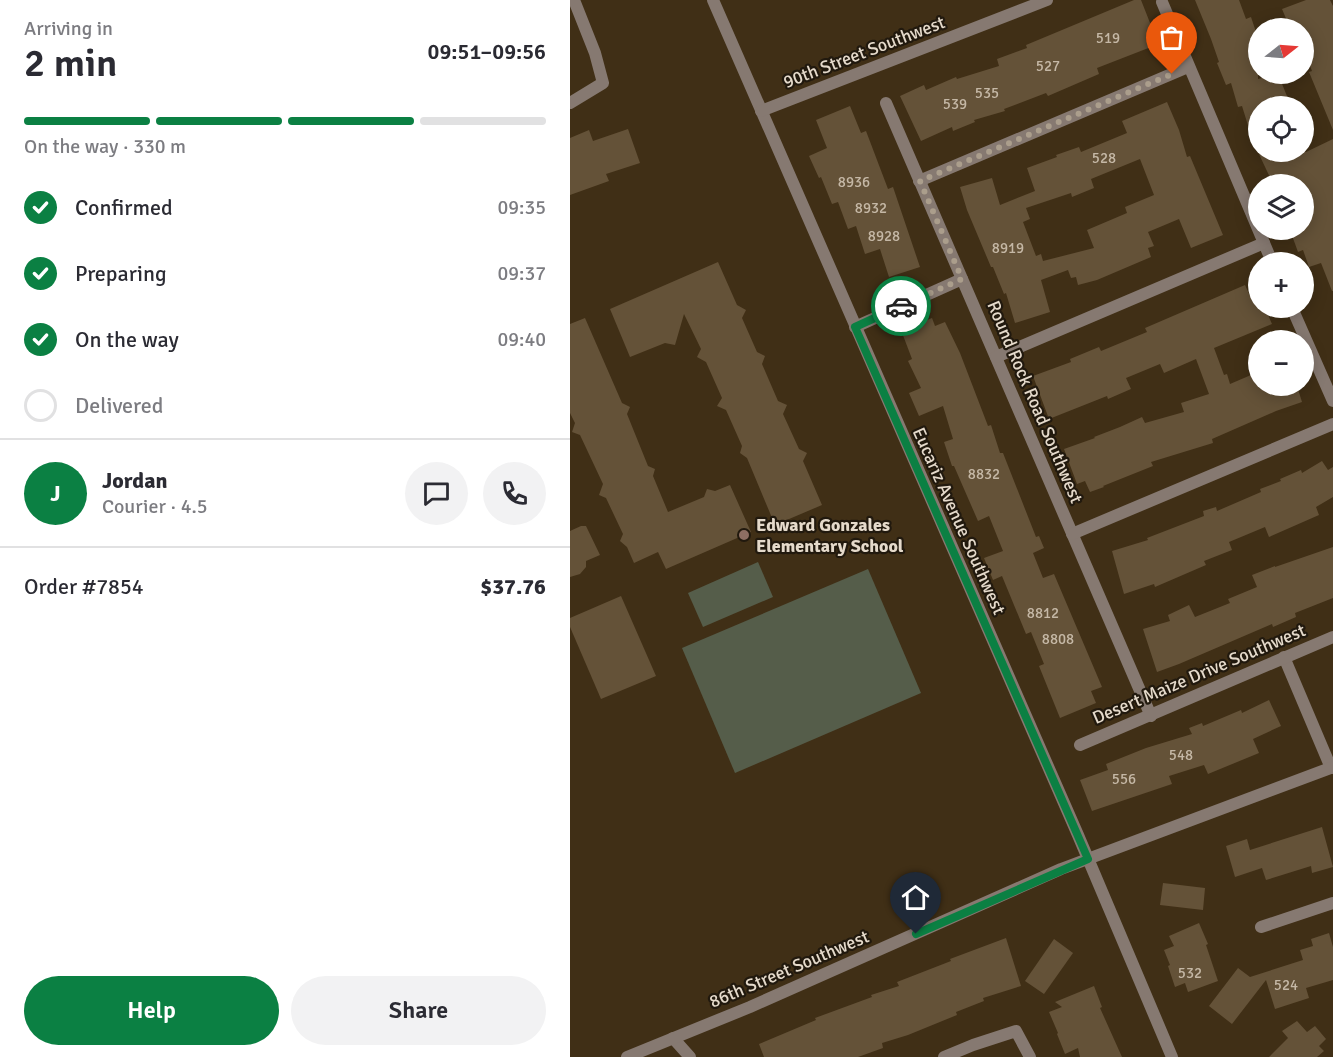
<!DOCTYPE html>
<html lang="en">
<head>
<meta charset="utf-8">
<style>
  :root { --surface:#fff; --page:#f2f2f3; --text:#2b2b33; --muted:#7c7c81; --line:#e1e1e2; --accent:#0b8043 }
  body { margin:0; font-family:Signika,sans-serif; background:var(--page); color:var(--text); height:100vh; display:flex; flex-direction:column; font-size:22px; white-space:nowrap }
  * { box-sizing:border-box; margin:0 }
  p { font-size:20px; color:var(--muted) }
  .icon { flex:none; width:33px; height:33px; fill:none; stroke:currentColor; stroke-width:2; stroke-linecap:round; stroke-linejoin:round }
  .map { position:relative; flex:1; overflow:hidden }
  .side { display:flex; flex-direction:column; background:var(--surface); width:570px }
  .side>* { flex:none }
  .needle { width:39px; rotate:73deg }
  .fabs { position:absolute; left:678px; top:18px; display:grid; gap:12px }
  .fabs a { display:grid; place-items:center; width:66px; height:66px; border-radius:50%; background:var(--surface); box-shadow:0 3px 15px #0003; font-size:30px }
  .pin { position:absolute; display:grid; place-items:center; width:51px; height:51px; color:#fff; margin:-62px -26px; border-radius:50% 50% 50% 0; rotate:-45deg; box-shadow:0 0 6px #0007 }
  .pin .icon { rotate:45deg }
  .courier { position:absolute; display:grid; place-items:center; width:60px; height:60px; margin:-30px; border:4px solid #0b8043; border-radius:50%; background:#fff; color:#222; box-shadow:0 2px 8px #0007 }
  .summary em { font-style:normal; font-weight:600 }
  .summary div { display:flex; flex-direction:column-reverse }
  .summary { display:flex; align-items:center; justify-content:space-between; height:102px; padding:0 24px }
  h1 { font-size:39px; font-weight:600; line-height:45px }
  .bar { display:grid; grid-template-columns:repeat(4,1fr); gap:9px 6px; align-content:center; height:72px; padding:0 24px }
  .bar i { height:8px; border-radius:4px; background:var(--line) }
  .bar .on { background:var(--accent) }
  .bar p { grid-column:span 4 }
  .line { display:flex; align-items:center; gap:15px; padding:0 24px; border-top:2px solid var(--line) }
  .line div { flex:1 }
  .round { display:grid; place-items:center; flex:none; width:63px; height:63px; border-radius:32px; background:var(--page) }
  ol { padding:0 24px; list-style:none }
  li { display:flex; align-items:center; gap:18px; height:66px }
  li p { margin-inline-start:auto }
  li .icon { padding:6px; border-radius:50%; background:var(--accent); color:#fff; stroke-width:4 }
  li:last-child { color:var(--muted) }
  li i { width:33px; height:33px; border:3px solid var(--line); border-radius:50% }
  .cta { display:flex; gap:12px; margin-top:auto; padding:12px 24px }
  .cta a { flex:1; height:69px; border-radius:36px; background:var(--accent); color:#fff; font-size:24px; font-weight:600; line-height:69px; text-align:center }
  .cta a+a { background:var(--page); color:var(--text) }
  main { display:flex; flex:1; min-height:0 }
  .map>svg:first-child { display:block }
  .green { fill:#555d4a }
  .building { fill:#645238; fill-rule:evenodd }
  .lines { fill:none; stroke-linecap:round; stroke-linejoin:round }
  .minor { stroke:#867971; stroke-width:12 }
  .tertiary { stroke:#867971; stroke-width:12 }
  .done { stroke:#ab9e8c; stroke-width:6; stroke-dasharray:0 10.8 }
  .route { stroke:#0b8043; stroke-width:8 }
  .education-dot { fill:#8d6e63; stroke:#21190e; stroke-width:2 }
  .labels { text-anchor:middle; dominant-baseline:central; stroke-width:4.5; stroke-linejoin:round; paint-order:stroke }
  .number-label { font-size:15px; fill:#c5b8a6 }
  .street-label { font-size:18px; fill:#e5dacb; stroke:#21190e }
  .poi-label { font-size:18px; font-weight:bold; fill:#e5dacb; stroke:#21190e; text-anchor:start }
</style>
</head>
<body>
<main>
<section class="side">
<div class="summary"><div><h1>2 min</h1><p>Arriving in</p></div><em>09:51–09:56</em></div>
<div class="bar"><i class="on"></i><i class="on"></i><i class="on"></i><i></i><p>On the way · 330 m</p></div>
<ol>
<li><svg class="icon" aria-label="check" viewBox="0 0 24 24"><path d="M5 12l5 5 9-10"/></svg>Confirmed<p>09:35</p></li>
<li><svg class="icon" aria-label="check" viewBox="0 0 24 24"><path d="M5 12l5 5 9-10"/></svg>Preparing<p>09:37</p></li>
<li><svg class="icon" aria-label="check" viewBox="0 0 24 24"><path d="M5 12l5 5 9-10"/></svg>On the way<p>09:40</p></li>
<li><i></i>Delivered</li>
</ol>
<div class="line" style="height:108px"><b class="round" style="background:var(--accent);color:#fff">J</b><div><b>Jordan</b><p>Courier · 4.5</p></div><a class="round"><svg class="icon" aria-label="chat" viewBox="0 0 24 24"><path d="M4 5h16v11H9l-5 4z"/></svg></a><a class="round"><svg class="icon" aria-label="phone" viewBox="0 0 24 24"><path d="M5 4h4l2 5-3 2q2 4 5 5l2-3 5 2v4C11 20 4 13 5 4z"/></svg></a></div>
<div class="line" style="height:78px"><div>Order #7854</div><b>$37.76</b></div>
<div class="cta"><a>Help</a><a>Share</a></div>
</section>
<div class="map">
<svg width="763" height="1057" viewBox="0 0 763 1057">
  <rect width="100%" height="100%" fill="#402f16"/>
  <g class="green">
    <polygon points="188,562 203,597 133,627 118,593"/>
    <polygon points="298,569 351,693 165,773 112,648"/>
  </g>
  <g class="building">
    <polygon points="564,0 571,0 584,33 577,36 581,47 527,68 529,74 478,96 476,93 434,109 435,111 404,120 405,122 383,131 382,127 351,141 330,96 354,85 356,90 386,77 387,79 429,66 427,59 457,48 456,45"/>
    <polygon points="625,0 669,0 676,19 681,17 688,38 688,79 708,74 721,106 688,106 688,148 685,148 672,106 668,107 661,83 656,85 647,63 649,62 641,39"/>
    <polygon points="736,0 760,0 763,6 763,130 739,72 742,71 734,51 734,28 720,28 712,9"/>
    <path d="M597,102L609,130L617,157L620,156L653,235L621,248L609,219L578,232L584,246L578,248L581,257L527,280L508,285L506,277L501,278L498,270L471,280L480,312L445,323L436,293L434,294L423,267H421L397,210L390,187L422,178L430,205L465,191L457,168L487,157L486,155L509,147L511,152L557,133L552,121ZM570,159L584,195L555,207L557,213L517,230L524,248L473,261L471,254L466,256L453,222L460,219L456,208L501,193L502,197L524,188L521,179Z"/>
    <polygon points="280,106 291,133 296,131 318,189 323,187 350,267 319,277 310,249 295,254 286,226 278,229 268,202 262,204 251,177 249,178 239,156 257,148 246,120"/>
    <polygon points="58,129 70,163 36,174 39,181 0,195 0,138 19,130 23,141"/>
    <polygon points="763,139 763,291 762,291 751,263 739,267 733,250 728,252 720,230 734,230 734,184 703,184 688,152 736,152"/>
    <polygon points="148,262 167,305 176,310 172,318 187,352 195,356 192,364 208,401 217,405 213,414 229,449 237,453 233,461 252,505 205,525 177,458 170,453 172,446 156,410 147,406 152,398 136,362 127,357 131,349 114,314 105,345 95,343 60,357 40,309"/>
    <polygon points="675,285 680,296 688,293 688,308 695,308 702,324 644,348 654,375 657,374 660,384 688,372 688,386 727,386 732,402 706,411 642,439 643,443 581,462 583,466 533,486 534,487 520,492 515,481 507,484 494,449 525,438 524,437 550,427 572,417 575,423 614,412 611,403 639,394 626,359 594,373 590,364 556,378 561,389 538,399 537,396 479,419 463,376 501,362 500,359 529,347 531,351 577,332 575,328"/>
    <polygon points="15,318 52,403 60,407 57,414 78,466 85,469 83,476 98,512 134,497 137,489 145,491 160,485 181,532 96,569 88,552 64,563 57,547 50,541 53,534 36,498 29,495 33,484 10,435 2,432 5,423 0,413 0,324"/>
    <polygon points="362,318 365,326 375,322 390,353 418,426 421,425 430,453 433,453 466,537 469,536 474,548 463,553 473,578 484,574 532,687 521,691 526,703 490,718 469,666 474,664 461,632 456,634 432,576 423,580 414,558 433,551 419,516 408,521 384,466 382,466 374,442 383,439 373,406 349,416 339,393 351,388 338,361 342,359 331,330"/>
    <polygon points="752,461 758,470 763,467 763,497 746,507 749,515 699,537 695,527 659,542 662,550 634,561 636,565 585,587 584,584 554,594 542,551 578,540 577,538 634,516 633,511 646,507 647,511 691,492 690,489 711,481 710,479 731,470 732,473"/>
    <polygon points="11,526 16,526 30,555 16,561 16,567 10,574 0,577 0,531"/>
    <polygon points="763,547 763,598 725,613 726,617 703,627 702,624 609,664 587,672 573,629 600,621 598,615 619,605 625,617 660,603 658,599 687,587 682,575 705,566 705,567"/>
    <polygon points="51,596 86,676 31,699 0,627 0,618"/>
    <polygon points="699,700 711,726 683,739 689,753 638,774 634,765 599,776 602,784 522,811 510,780 538,770 536,764 576,748 622,734 619,728 632,723 633,726 671,710 672,713"/>
    <polygon points="752,827 763,867 742,873 741,866 696,880 692,868 665,877 656,846 677,839 680,850"/>
    <polygon points="593,883 635,888 633,910 590,905"/>
    <polygon points="629,923 638,944 636,945 648,981 618,992 615,983 605,987 598,966 600,965 594,950 604,946 599,936"/>
    <polygon points="759,933 763,947 763,980 736,988 739,998 705,1009 696,980 662,1024 639,1006 668,968 680,977 733,960 730,950 743,946 741,939"/>
    <polygon points="436,938 451,986 413,998 414,1001 386,1012 387,1015 338,1035 312,1043 313,1048 288,1057 194,1057 189,1044 246,1020 245,1018 302,997 301,995 329,986 327,982 381,961 380,959"/>
    <polygon points="484,939 503,953 474,994 455,981"/>
    <polygon points="524,986 532,1007 530,1008 552,1057 510,1057 508,1048 495,1054 487,1034 488,1033 479,1012 492,1007 485,1002"/>
    <polygon points="727,1021 737,1032 745,1026 756,1039 749,1046 754,1051 747,1057 699,1057 718,1038 712,1031"/>
  </g>
  <g class="lines">
    <g class="minor">
      <polyline points="592,2 702,262"/>
      <polyline points="0,103 33,83 25,53 4,0"/>
      <polyline points="316,103 581,716"/>
      <polyline points="349,181 618,67"/>
      <polyline points="722,308 763,401"/>
      <polyline points="285,327 392,279"/>
      <polyline points="426,357 694,243"/>
      <polyline points="502,534 763,424"/>
      <polyline points="714,657 761,768"/>
      <polyline points="510,745 763,637"/>
      <polyline points="691,927 763,903"/>
      <polyline points="103,1038 120,1057"/>
      <polyline points="374,1057 403,1045 446,1031 460,1057"/>
    </g>
    <g class="tertiary">
      <polyline points="143,0 508,835 602,1057"/>
      <polyline points="191,111 477,0"/>
      <polyline points="57,1057 180,1007 491,869 763,767"/>
    </g>
  </g>
  <g class="lines">
    <polyline class="done" points="331,306 392,279 350,181 602,74"/>
    <polyline class="route" points="331,306 285,327 518,859 346,934"/>
  </g>
  <circle class="education-dot" cx="174" cy="535" r="6"/>
  <g class="labels">
    <g class="number-label">
      <text x="538" y="38">519</text>
      <text x="478" y="66">527</text>
      <text x="417" y="93">535</text>
      <text x="385" y="104">539</text>
      <text x="534" y="158">528</text>
      <text x="284" y="182">8936</text>
      <text x="301" y="208">8932</text>
      <text x="314" y="236">8928</text>
      <text x="438" y="248">8919</text>
      <text x="414" y="474">8832</text>
      <text x="473" y="613">8812</text>
      <text x="488" y="639">8808</text>
      <text x="611" y="755">548</text>
      <text x="554" y="779">556</text>
      <text x="620" y="973">532</text>
      <text x="716" y="985">524</text>
    </g>
    <g class="street-label">
      <text transform="translate(294 52) rotate(-21)">90th Street Southwest</text>
      <text transform="translate(465 402) rotate(67)">Round Rock Road Southwest</text>
      <text transform="translate(389 521) rotate(66)">Eucariz Avenue Southwest</text>
      <text transform="translate(629 674) rotate(-23)">Desert Maize Drive Southwest</text>
      <text transform="translate(219 969) rotate(-23)">86th Street Southwest</text>
    </g>
    <g class="poi-label">
      <text x="186" y="525">Edward Gonzales<tspan x="186" dy="21">Elementary School</tspan></text>
    </g>
  </g>
</svg>
<div class="fabs">
<a><svg class="needle" viewBox="-14 -14 28 28"><path d="M0-13l5 13h-10z" fill="#e53935"/><path d="M0 13l5-13h-10z" fill="#7c7c81"/></svg></a>
<a><svg class="icon" aria-label="locate" viewBox="0 0 24 24"><circle cx="12" cy="12" r="6"/><path d="M12 2v4M12 18v4M2 12h4M18 12h4"/></svg></a>
<a><svg class="icon" aria-label="layers" viewBox="0 0 24 24"><path d="M12 4l9 5-9 5-9-5zM3 14l9 5 9-5"/></svg></a>
<a>+</a>
<a>−</a>
</div>
<div class="pin" style="left:602px;top:74px;background:#ea580c"><svg class="icon" aria-label="bag" viewBox="0 0 24 24"><path d="M5 8h14l-1 12H6zM9 8a3 3 0 0 1 6 0"/></svg></div>
<div class="pin" style="left:346px;top:934px;background:#1f2937"><svg class="icon" aria-label="home" viewBox="0 0 24 24"><path d="M3 11l9-7 9 7M6 9v11h12V9"/></svg></div>
<div class="courier" style="left:331px;top:306px"><svg class="icon" aria-label="car" viewBox="0 0 24 24"><path d="M5 17H2v-5l4-1 3-4h7l3 4 3 1v5h-3M9 17h6M6 11h13"/><circle cx="7" cy="17" r="2"/><circle cx="17" cy="17" r="2"/></svg></div>
</div>
</main>
</body>
</html>
